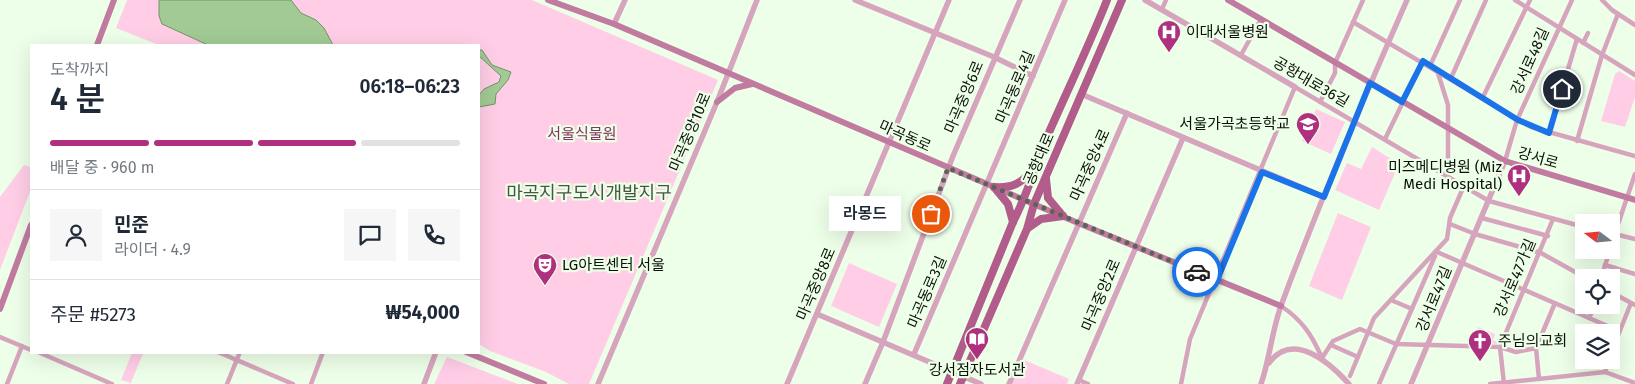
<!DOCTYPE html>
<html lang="ko">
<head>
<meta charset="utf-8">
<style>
  :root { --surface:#fff; --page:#f6f6f7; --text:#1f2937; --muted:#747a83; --line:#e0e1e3; --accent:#af307e }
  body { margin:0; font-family:"Fira Sans","Noto Sans KR",sans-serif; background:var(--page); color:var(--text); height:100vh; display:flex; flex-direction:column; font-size:19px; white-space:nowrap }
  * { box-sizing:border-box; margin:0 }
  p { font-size:16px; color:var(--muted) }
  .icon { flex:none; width:28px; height:28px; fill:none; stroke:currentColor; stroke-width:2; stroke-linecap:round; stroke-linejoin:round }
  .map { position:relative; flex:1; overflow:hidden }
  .details { position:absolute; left:30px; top:44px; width:450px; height:310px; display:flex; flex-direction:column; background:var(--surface); border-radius:0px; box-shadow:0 5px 20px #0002 }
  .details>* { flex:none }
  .needle { width:32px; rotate:286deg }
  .controls { position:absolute; left:1575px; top:214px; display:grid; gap:10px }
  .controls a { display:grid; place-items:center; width:45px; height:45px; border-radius:0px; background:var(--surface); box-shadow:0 5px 20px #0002; font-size:25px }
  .pin { position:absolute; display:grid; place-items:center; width:42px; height:42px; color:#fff; margin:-21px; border:2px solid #fff; border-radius:50%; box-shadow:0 1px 5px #0007 }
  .courier { position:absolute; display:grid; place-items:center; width:50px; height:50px; margin:-25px; border:4px solid #1a73e8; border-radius:50%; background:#fff; color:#222; box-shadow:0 1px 6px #0007 }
  .bubble { position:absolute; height:35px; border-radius:0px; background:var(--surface); box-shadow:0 5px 20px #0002; font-size:16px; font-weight:600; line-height:35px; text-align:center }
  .overview em { font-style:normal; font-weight:600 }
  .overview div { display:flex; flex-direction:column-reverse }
  .overview { display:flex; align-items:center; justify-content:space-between; height:85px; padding:0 20px }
  h1 { font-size:32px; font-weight:600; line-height:38px }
  .bar { display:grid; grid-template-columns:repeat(4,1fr); gap:8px 5px; align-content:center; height:60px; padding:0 20px }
  .bar i { height:6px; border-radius:4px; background:var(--line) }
  .bar .selected { background:var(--accent) }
  .bar p { grid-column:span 4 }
  .line { display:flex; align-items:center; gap:12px; padding:0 20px; border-top:1px solid var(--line) }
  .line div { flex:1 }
  .round { display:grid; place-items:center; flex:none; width:52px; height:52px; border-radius:0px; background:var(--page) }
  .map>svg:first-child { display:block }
  .green { fill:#ffcee6 }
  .water { fill:#a1ca94; stroke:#74936a }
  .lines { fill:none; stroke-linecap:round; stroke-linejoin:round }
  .minor { stroke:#d6a5bd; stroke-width:4.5 }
  .tertiary { stroke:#d6a5bd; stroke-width:5.5 }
  .secondary { stroke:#c27ba0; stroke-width:6 }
  .primary { stroke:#b25c8b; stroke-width:8 }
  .done { stroke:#5a6557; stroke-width:5; stroke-dasharray:0 9 }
  .route { stroke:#1a73e8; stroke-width:6 }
  .labels { text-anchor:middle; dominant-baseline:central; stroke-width:4.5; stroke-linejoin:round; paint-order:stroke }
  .poi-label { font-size:15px; fill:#0b1209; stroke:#eeffe9; text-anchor:start }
  .street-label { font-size:15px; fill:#0b1209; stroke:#eeffe9 }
  .park-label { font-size:15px; fill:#823661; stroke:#eeffe9 }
  .quarter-label { font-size:18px; fill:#475842; stroke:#eeffe9 }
</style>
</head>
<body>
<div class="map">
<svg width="1635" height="384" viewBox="0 0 1635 384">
  <rect width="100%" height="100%" fill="#eeffe9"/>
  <g class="green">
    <polygon points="127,0 532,0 718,80 589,384 569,384 546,372 490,351 479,344 479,45 159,45 116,28"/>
    <polygon points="1619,71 1635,81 1635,97 1625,127 1601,121 1615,74"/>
    <polygon points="1316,109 1345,122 1331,154 1302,141"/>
    <polygon points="1372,147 1399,164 1379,210 1335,190 1347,163 1361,169"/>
    <polygon points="24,165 31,167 31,189 0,270 0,197"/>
    <polygon points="1338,213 1371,227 1342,300 1309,286"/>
    <polygon points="849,263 897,284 879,327 831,306"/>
    <polygon points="1478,327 1495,334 1493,340 1498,343 1497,344 1472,342"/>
    <polygon points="132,353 143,353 131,383 121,380"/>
    <polygon points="447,357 518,384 434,384"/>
    <polygon points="1022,359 1069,379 1067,384 1011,384"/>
  </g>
  <g class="water">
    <polygon points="159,0 291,0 301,13 316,20 324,28 333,45 208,45 162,24 159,16"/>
    <polygon points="479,50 482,50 492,65 511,72 508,80 496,94 495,104 479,107 479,95 484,89 499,82 501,76 479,56"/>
  </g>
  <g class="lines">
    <g class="minor">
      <polyline points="1515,0 1635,75"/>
      <polyline points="1602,0 1612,10 1635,25"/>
      <polyline points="1162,9 1166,0"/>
      <polyline points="1353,22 1531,127 1635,156"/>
      <polyline points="1583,43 1588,33"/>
      <polyline points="1241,55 1261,19"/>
      <polyline points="1430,66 1460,0"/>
      <polyline points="1437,70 1448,105 1448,178"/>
      <polyline points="1451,78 1486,0"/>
      <polyline points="1483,97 1530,0"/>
      <polyline points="1320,102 1335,73 1335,63 1363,0"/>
      <polyline points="1549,133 1577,39"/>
      <polyline points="1385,139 1423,61"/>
      <polyline points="1577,141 1602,55 1618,14"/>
      <polyline points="1505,161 1517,120 1572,0"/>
      <polyline points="1482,218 1548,236"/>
      <polyline points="1450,224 1475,234 1541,253 1586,278"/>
      <polyline points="1611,233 1635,239"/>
      <polyline points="1611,245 1635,174"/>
      <polyline points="1437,252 1619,331"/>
      <polyline points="1605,265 1635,274"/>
      <polyline points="1601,278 1610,250"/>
      <polyline points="1611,292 1635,305"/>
      <polyline points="1391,300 1412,309"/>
      <path d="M1281,306C1302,320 1312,335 1322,358L1333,341L1360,329L1396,344L1500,347L1516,352L1536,348"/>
      <polyline points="1589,318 1595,305"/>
      <polyline points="0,337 31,350"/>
      <polyline points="1331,345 1358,357"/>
      <polyline points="38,352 112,384"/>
      <polyline points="218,352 293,384"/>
      <polyline points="1611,353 1631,303"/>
      <polyline points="1605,372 1609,360"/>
      <polyline points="1350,376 1374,318 1447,239 1450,218 1463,188"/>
      <polyline points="1539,379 1536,348 1555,303"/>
      <polyline points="1079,380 1088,384"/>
      <polyline points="7,384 22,346"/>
      <polyline points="227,384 240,352"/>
      <polyline points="311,384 323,352"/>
      <polyline points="1181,384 1190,339 1295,87 1489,201 1584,227"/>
      <polyline points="1379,384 1435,256"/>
      <polyline points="1490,384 1605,372 1635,383"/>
      <polyline points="1504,384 1500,347 1553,219"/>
    </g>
    <g class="tertiary">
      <polyline points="855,0 994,57 1033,76"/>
      <polyline points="1145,0 1295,87"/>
      <polyline points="614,24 625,0"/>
      <polyline points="1081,94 1324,197"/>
      <polyline points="817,314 981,384"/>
      <polyline points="914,354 1065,0"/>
      <path d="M1269,363C1293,330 1330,363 1349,384"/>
      <polyline points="424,384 436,352"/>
      <polyline points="598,384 717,102 757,0"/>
      <polyline points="787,384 949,0"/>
      <polyline points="865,384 883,342 953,156 1020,0"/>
      <polyline points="1009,384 1127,113"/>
      <polyline points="1077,384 1183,138"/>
      <path d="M1261,384C1270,358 1272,329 1282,303C1320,201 1363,100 1407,0"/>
      <polyline points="1411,384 1505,161"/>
    </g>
    <g class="secondary">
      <polyline points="548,0 614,24 1078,223 1281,306"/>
      <polyline points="1228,0 1505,161 1635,200"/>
      <polyline points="97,45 114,0"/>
      <polyline points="717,102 735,88 752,84"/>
      <polyline points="0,309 31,225"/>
      <polyline points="466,352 544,384"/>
    </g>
    <g class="primary">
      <polyline points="1046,179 1048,198 1063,216"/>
      <path d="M994,187C1011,188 1019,185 1031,172"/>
      <polyline points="994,187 1008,204 1013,222"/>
      <polyline points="1028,228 1041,219 1063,216"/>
      <path d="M947,384L1013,222C1027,195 1036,165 1047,137C1067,91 1089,46 1107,0"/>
      <polyline points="960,384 1027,229 1034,204 1122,0"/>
    </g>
  </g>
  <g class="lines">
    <polyline class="done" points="931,214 948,168 1197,272"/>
    <polyline class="route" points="1197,272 1217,280 1262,172 1324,197 1370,83 1402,102 1423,61 1518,120 1549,133 1562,89"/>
  </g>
  <defs>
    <g id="hospital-pin" transform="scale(1.25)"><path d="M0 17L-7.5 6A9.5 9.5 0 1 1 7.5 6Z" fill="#af307e" stroke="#eeffe9"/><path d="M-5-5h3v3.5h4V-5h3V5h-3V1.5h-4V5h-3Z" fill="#fff"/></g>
    <g id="school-pin" transform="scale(1.25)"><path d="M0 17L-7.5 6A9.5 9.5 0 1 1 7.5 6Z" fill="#af307e" stroke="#eeffe9"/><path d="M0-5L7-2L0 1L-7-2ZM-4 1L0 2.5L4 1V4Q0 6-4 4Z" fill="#fff"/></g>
    <g id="theatre-pin" transform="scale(1.25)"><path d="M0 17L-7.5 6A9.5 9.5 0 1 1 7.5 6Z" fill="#af307e" stroke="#eeffe9"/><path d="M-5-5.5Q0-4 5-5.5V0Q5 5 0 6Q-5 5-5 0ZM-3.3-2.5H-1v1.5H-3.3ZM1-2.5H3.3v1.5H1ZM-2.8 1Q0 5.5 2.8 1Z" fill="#fff"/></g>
    <g id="library-pin" transform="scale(1.25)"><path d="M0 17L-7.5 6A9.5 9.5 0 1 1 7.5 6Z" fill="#af307e" stroke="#eeffe9"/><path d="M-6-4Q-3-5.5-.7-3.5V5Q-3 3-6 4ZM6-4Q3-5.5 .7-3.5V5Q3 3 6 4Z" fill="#fff"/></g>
    <g id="church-pin" transform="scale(1.25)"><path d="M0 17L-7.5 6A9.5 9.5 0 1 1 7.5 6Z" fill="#af307e" stroke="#eeffe9"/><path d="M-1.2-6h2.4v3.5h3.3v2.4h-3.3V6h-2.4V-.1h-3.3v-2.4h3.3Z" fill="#fff"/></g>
  </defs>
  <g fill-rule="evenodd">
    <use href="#hospital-pin" x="1169" y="32"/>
    <use href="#school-pin" x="1308" y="124"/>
    <use href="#hospital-pin" x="1519" y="176"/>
    <use href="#theatre-pin" x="545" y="265"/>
    <use href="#library-pin" x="977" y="339"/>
    <use href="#church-pin" x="1480" y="341"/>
  </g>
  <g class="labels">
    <g class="poi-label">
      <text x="1186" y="32">이대서울병원</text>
      <text x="1290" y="124" text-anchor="end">서울가곡초등학교</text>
      <text x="1502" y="167" text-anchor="end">미즈메디병원 (Miz<tspan x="1502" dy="17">Medi Hospital)</tspan></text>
      <text x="562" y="265">LG아트센터 서울</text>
      <text x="1498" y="341">주님의교회</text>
      <text x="977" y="370" text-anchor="middle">강서점자도서관</text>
    </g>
    <g class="street-label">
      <text transform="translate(1530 61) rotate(-66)">강서로48길</text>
      <text transform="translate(1311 82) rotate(30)">공항대로36길</text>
      <text transform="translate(1015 87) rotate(-67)">마곡동로4길</text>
      <text transform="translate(964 97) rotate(-67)">마곡중앙6로</text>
      <text transform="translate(690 132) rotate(-67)">마곡중앙10로</text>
      <text transform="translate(905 136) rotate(24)">마곡동로</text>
      <text transform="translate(1538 158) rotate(16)">강서로</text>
      <text transform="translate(1039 159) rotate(-67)">공항대로</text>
      <text transform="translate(1090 165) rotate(-66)">마곡중앙4로</text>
      <text transform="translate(1515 278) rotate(-67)">강서로47가길</text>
      <text transform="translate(816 284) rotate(-67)">마곡중앙8로</text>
      <text transform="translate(927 292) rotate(-67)">마곡동로3길</text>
      <text transform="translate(1101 295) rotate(-67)">마곡중앙2로</text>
      <text transform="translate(1434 299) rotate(-68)">강서로47길</text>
    </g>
    <g class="park-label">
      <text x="582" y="134">서울식물원</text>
    </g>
    <g class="quarter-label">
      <text x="589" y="193">마곡지구도시개발지구</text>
    </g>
  </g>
</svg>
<div class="controls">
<a><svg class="needle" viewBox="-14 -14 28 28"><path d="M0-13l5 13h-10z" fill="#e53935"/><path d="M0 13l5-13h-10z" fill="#747a83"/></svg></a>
<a><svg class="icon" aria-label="locate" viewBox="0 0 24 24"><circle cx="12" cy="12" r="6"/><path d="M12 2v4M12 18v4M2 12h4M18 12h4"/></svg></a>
<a><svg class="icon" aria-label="layers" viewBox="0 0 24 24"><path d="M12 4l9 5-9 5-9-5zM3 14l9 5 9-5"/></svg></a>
</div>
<div class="pin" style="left:931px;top:214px;background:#ea580c"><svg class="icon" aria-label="bag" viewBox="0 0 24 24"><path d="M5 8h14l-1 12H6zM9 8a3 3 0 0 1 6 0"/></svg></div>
<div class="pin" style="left:1562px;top:89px;background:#1f2937"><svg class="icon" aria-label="home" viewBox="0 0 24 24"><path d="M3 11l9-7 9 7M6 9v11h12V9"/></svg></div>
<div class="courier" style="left:1197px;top:272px"><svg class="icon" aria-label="car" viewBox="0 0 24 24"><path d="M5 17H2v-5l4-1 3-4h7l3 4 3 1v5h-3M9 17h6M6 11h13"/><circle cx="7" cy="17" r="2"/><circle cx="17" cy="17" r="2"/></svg></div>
<div class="bubble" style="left:829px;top:196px;width:72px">라몽드</div>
<section class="details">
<div class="overview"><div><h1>4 분</h1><p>도착까지</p></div><em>06:18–06:23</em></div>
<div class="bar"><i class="selected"></i><i class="selected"></i><i class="selected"></i><i></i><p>배달 중 · 960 m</p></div>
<div class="line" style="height:90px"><a class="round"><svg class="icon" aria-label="person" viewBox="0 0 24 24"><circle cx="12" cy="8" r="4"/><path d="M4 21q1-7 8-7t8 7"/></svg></a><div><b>민준</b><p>라이더 · 4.9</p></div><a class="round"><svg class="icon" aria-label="chat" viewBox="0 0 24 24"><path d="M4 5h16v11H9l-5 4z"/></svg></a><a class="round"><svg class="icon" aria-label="phone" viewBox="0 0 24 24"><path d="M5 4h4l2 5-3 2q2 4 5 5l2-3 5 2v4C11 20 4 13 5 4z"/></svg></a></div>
<div class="line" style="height:65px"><div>주문 #5273</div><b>₩54,000</b></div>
</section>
</div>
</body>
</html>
